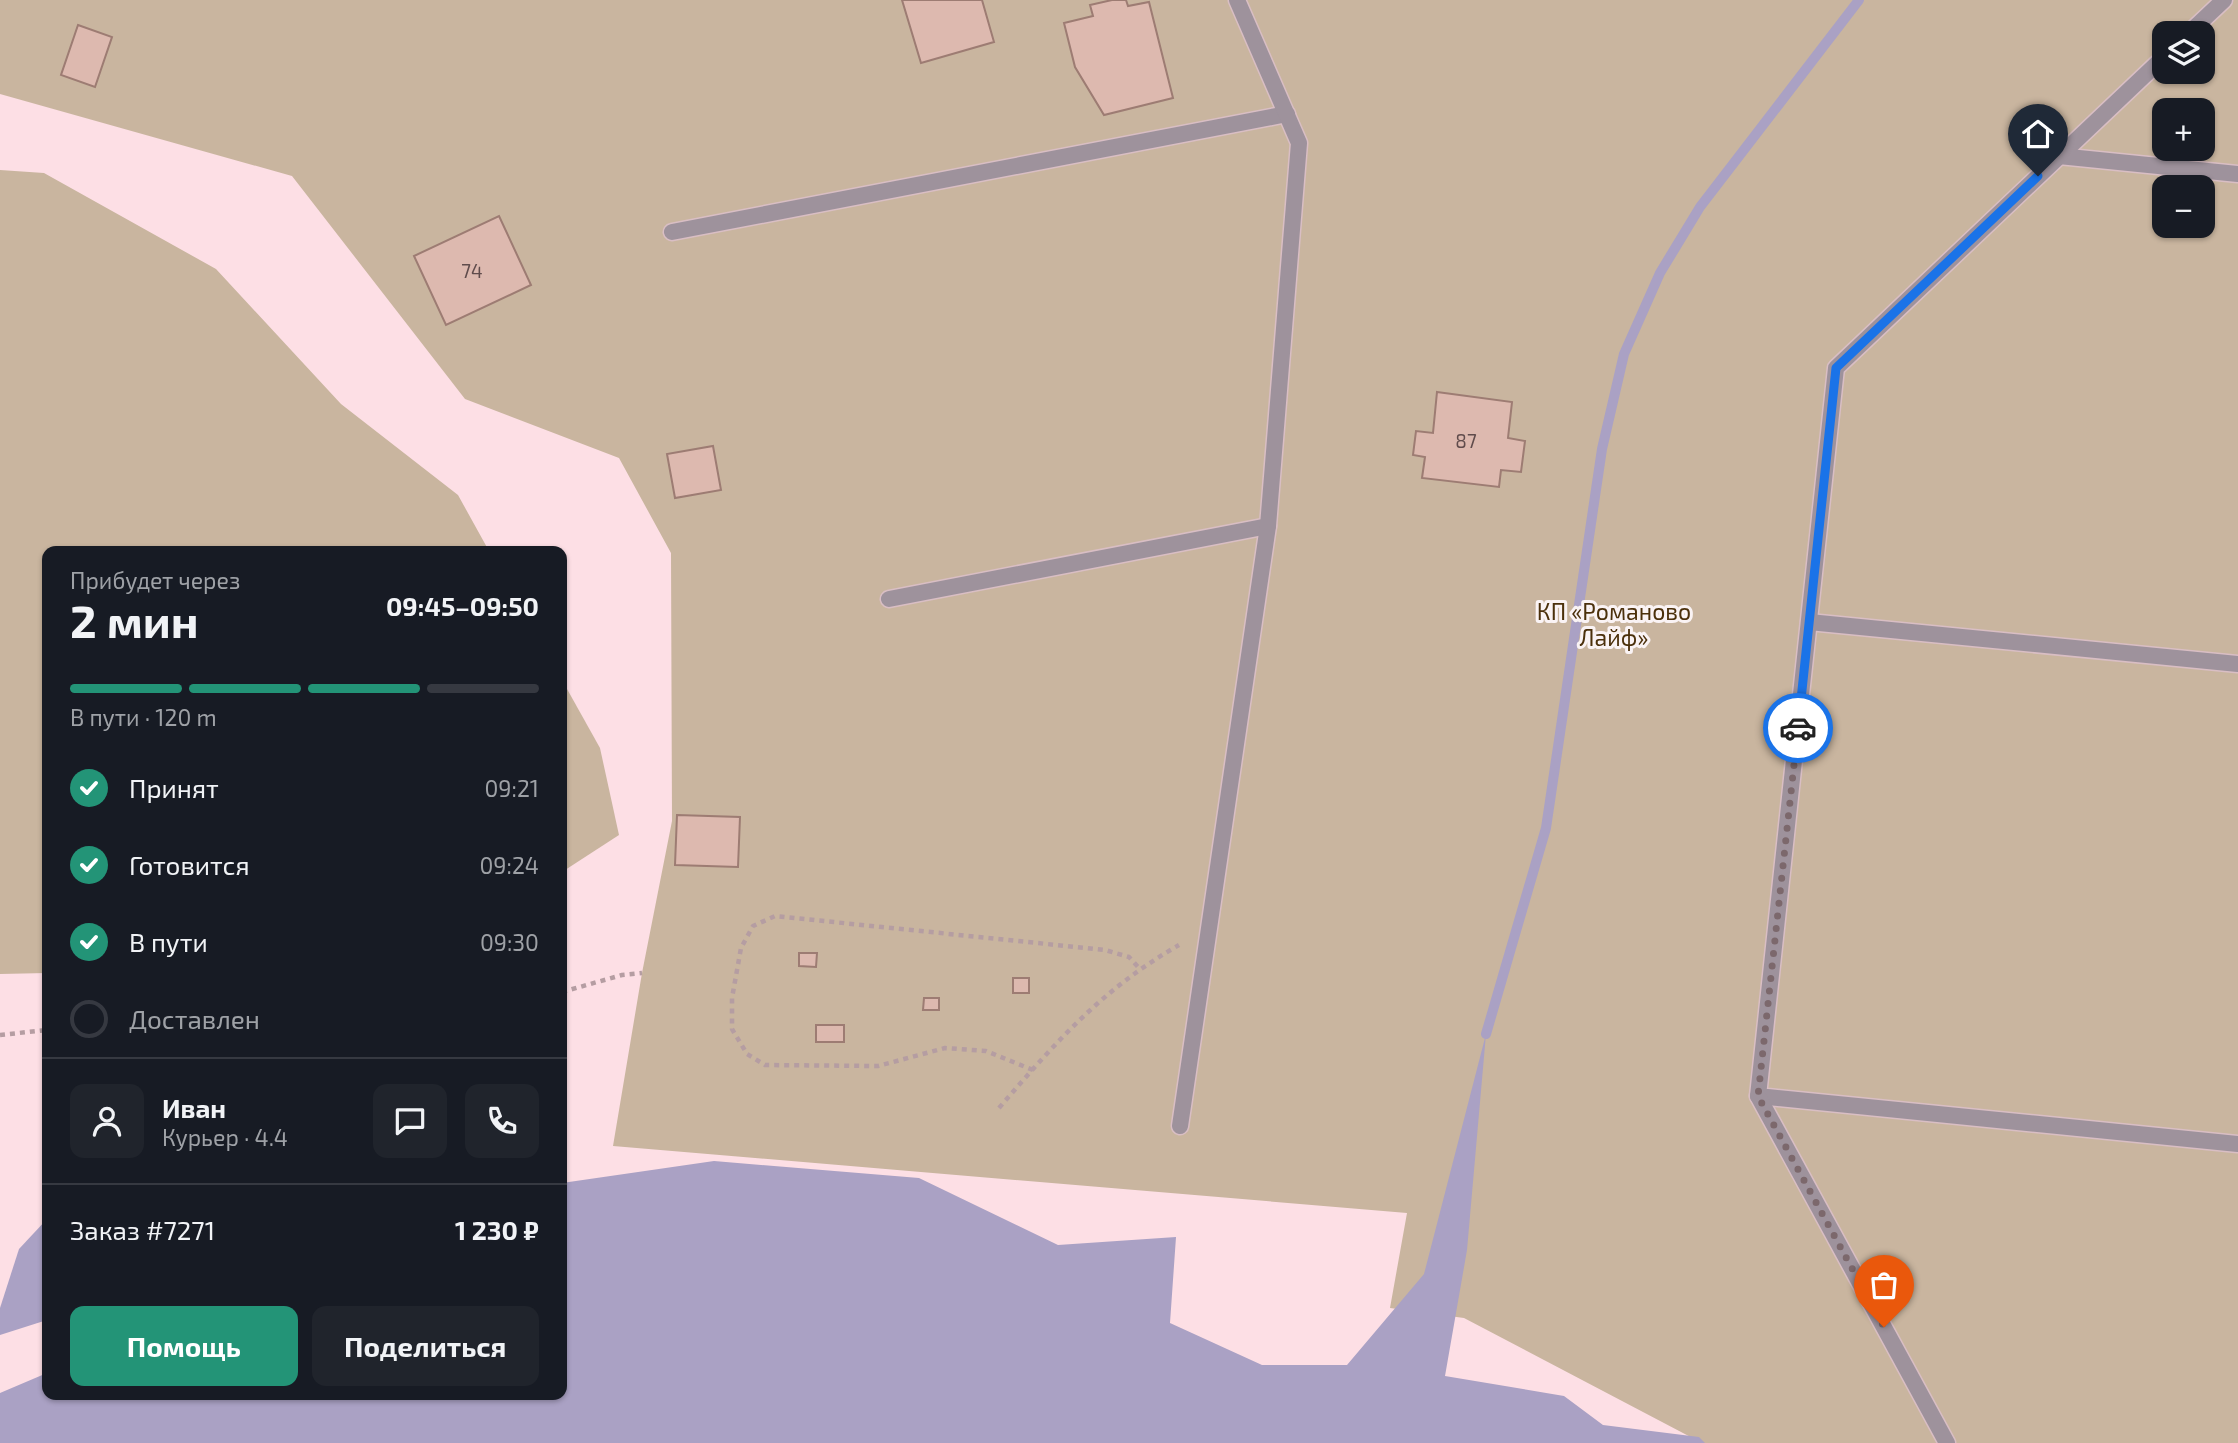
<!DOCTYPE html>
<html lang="ru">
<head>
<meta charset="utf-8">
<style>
  :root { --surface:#171b24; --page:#20242c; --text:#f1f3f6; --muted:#9ea1a6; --line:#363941; --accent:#239477 }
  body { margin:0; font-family:"Exo 2",sans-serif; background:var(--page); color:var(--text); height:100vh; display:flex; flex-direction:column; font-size:26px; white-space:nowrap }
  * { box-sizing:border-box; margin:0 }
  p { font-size:23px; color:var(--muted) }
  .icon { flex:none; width:38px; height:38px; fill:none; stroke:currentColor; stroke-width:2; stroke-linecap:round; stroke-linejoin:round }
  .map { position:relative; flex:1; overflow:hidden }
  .panel { position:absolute; left:42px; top:546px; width:525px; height:854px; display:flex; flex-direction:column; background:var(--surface); border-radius:14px; box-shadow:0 2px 5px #0004 }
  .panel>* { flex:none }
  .fabs { position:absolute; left:2152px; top:21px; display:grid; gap:14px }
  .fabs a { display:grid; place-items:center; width:63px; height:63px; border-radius:14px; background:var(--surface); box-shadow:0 2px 5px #0004; font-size:35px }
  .pin { position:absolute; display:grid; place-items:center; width:60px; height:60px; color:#fff; margin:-72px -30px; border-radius:50% 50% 50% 0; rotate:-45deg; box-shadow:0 0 7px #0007 }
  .pin .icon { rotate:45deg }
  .courier { position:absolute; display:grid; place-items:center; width:70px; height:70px; margin:-35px; border:5px solid #1a73e8; border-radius:50%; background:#fff; color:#222; box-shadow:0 2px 9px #0007 }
  .summary em { font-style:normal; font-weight:700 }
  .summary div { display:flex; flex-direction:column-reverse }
  .summary { display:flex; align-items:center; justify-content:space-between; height:119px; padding:0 28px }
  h1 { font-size:46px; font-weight:700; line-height:52px }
  .bar { display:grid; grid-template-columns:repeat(4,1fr); gap:10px 7px; align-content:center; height:84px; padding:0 28px }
  .bar i { height:9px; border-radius:5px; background:var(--line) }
  .bar .current { background:var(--accent) }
  .bar p { grid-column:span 4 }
  .line { display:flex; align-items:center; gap:18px; padding:0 28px; border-top:2px solid var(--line) }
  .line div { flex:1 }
  .round { display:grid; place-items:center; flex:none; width:74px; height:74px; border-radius:14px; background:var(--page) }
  ol { padding:0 28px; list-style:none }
  li { display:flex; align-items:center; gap:21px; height:77px }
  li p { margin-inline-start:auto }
  li .icon { padding:7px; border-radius:50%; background:var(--accent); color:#fff; stroke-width:4 }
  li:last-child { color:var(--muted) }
  li i { width:38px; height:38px; border:4px solid var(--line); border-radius:50% }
  .button { display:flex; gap:14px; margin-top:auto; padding:14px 28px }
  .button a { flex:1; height:80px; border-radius:14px; background:var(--accent); color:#fff; font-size:28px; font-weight:700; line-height:80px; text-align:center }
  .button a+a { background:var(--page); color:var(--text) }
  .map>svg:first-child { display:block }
  .green { fill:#c9b59f; fill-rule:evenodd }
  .water { fill:#aaa1c4 }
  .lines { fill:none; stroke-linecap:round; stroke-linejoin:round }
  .stream { stroke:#aaa1c4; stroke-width:10 }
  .building { fill:#ddb9af; stroke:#9d7c73; stroke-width:2 }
  .service-casing { stroke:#d9bec4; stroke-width:19 }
  .path { stroke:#b59da2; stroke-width:4.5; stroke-dasharray:5 5; stroke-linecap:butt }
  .service { stroke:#9e929c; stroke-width:16 }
  .done { stroke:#7c686c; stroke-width:7; stroke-dasharray:0 12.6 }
  .route { stroke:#1a73e8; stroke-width:9 }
  .labels { text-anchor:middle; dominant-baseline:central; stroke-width:6; stroke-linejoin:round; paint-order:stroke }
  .number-label { font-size:19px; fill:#604c4c }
  .park-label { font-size:23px; fill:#4b300b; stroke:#faf3f4 }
</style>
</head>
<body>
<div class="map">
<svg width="2238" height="1443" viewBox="0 0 2238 1443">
  <rect width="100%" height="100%" fill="#fddfe5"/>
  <g class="green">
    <path d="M0,0H2238V1443H1702L1464,1318L1390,1308L1407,1213L613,1146L642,973L672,821L671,553L619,458L465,399L292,176L0,94ZM2165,33H2203V72H2165ZM2165,110H2203V149H2165ZM2165,187H2203V226H2165Z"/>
    <polygon points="0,170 44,173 216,269 341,404 458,495 489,551 47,551 47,973 0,974"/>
    <polygon points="562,680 600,748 619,835 562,872"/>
  </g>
  <g class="water">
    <polygon points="1486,1034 1467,1250 1445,1376 1564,1396 1603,1425 1699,1437 1705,1443 0,1443 0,1393 47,1373 47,1395 562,1395 562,1183 714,1161 919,1178 1058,1245 1176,1237 1170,1323 1262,1365 1347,1365 1424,1274"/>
    <polygon points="47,1219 47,1320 0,1335 0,1308 19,1249"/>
  </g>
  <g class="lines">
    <polyline class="stream" points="1486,1034 1546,828 1602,449 1624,354 1660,273 1700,207 1859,0"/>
  </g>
  <g class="building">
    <polygon points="902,0 982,0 994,42 921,63"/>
    <polygon points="1112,0 1126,0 1128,6 1149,2 1173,98 1104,115 1075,67 1064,23 1093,16 1090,5"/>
    <polygon points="78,25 112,37 95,87 61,75"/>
    <polygon points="499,216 531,285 446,325 414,256"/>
    <polygon points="1437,392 1512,402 1508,438 1525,441 1521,472 1501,470 1499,487 1422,478 1425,457 1413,455 1416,431 1433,433"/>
    <polygon points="713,446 721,490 675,498 667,454"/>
    <polygon points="677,815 740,817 738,867 675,865"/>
    <polygon points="799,953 817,953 816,967 799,966"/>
    <rect x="1013" y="978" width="16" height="15"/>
    <polygon points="924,998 939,998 939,1010 923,1010"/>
    <rect x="816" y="1025" width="28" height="17"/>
  </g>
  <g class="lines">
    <g class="service-casing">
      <g id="service">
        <polyline points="2189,33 2224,0"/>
        <polyline points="2165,56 1836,368 1758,1096 2238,1144"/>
        <polyline points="2059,156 2238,174"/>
        <polyline points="672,232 1287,114"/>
        <polyline points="889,599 1268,526"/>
        <polyline points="1809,622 2238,664"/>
        <polyline points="1758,1096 1947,1443"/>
        <polyline points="1180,1126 1268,526 1299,143 1237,0"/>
      </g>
    </g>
    <g class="path">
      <polyline points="562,992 622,975 642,973"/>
      <polyline points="0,1035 47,1030"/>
      <polyline points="1033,1070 986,1051 945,1048 878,1066 765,1065 747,1054 732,1029 732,998 741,948 753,926 775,916 1105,950 1129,957 1139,968"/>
      <path d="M999,1108C1056,1042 1102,989 1179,945"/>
    </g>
    <use href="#service" class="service"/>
  </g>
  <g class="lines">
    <polyline class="done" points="1798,728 1758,1096 1884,1327"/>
    <polyline class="route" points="1798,728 1836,368 2038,176"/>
  </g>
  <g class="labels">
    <g class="number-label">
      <text x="472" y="270">74</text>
      <text x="1466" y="440">87</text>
    </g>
    <g class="park-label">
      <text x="1614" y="611">КП «Романово<tspan x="1614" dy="26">Лайф»</tspan></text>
    </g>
  </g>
</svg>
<div class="fabs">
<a><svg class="icon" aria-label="layers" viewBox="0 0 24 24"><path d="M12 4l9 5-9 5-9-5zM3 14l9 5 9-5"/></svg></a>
<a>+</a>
<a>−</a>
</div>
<div class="pin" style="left:1884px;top:1327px;background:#ea580c"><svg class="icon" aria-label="bag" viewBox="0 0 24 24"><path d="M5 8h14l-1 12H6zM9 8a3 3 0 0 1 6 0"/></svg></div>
<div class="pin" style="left:2038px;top:176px;background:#1f2937"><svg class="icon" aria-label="home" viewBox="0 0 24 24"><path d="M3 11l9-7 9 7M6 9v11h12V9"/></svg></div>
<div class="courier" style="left:1798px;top:728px"><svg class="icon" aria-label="car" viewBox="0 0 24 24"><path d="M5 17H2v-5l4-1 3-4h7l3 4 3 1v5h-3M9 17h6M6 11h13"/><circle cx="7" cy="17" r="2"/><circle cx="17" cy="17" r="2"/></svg></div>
<section class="panel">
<div class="summary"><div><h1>2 мин</h1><p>Прибудет через</p></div><em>09:45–09:50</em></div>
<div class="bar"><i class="current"></i><i class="current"></i><i class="current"></i><i></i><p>В пути · 120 m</p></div>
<ol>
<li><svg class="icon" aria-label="check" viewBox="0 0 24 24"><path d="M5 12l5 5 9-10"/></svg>Принят<p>09:21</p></li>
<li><svg class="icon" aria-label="check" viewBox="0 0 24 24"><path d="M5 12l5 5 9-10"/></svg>Готовится<p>09:24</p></li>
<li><svg class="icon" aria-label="check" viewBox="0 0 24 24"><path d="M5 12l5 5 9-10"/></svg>В пути<p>09:30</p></li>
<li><i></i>Доставлен</li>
</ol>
<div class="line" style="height:126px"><a class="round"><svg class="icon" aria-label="person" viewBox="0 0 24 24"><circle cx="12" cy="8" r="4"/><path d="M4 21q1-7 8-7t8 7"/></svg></a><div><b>Иван</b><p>Курьер · 4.4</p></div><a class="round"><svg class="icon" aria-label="chat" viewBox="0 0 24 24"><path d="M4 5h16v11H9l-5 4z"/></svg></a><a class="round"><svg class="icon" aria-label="phone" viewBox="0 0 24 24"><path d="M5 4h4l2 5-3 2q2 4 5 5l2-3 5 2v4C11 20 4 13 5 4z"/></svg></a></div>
<div class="line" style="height:91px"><div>Заказ #7271</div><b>1 230 ₽</b></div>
<div class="button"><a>Помощь</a><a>Поделиться</a></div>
</section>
</div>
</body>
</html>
